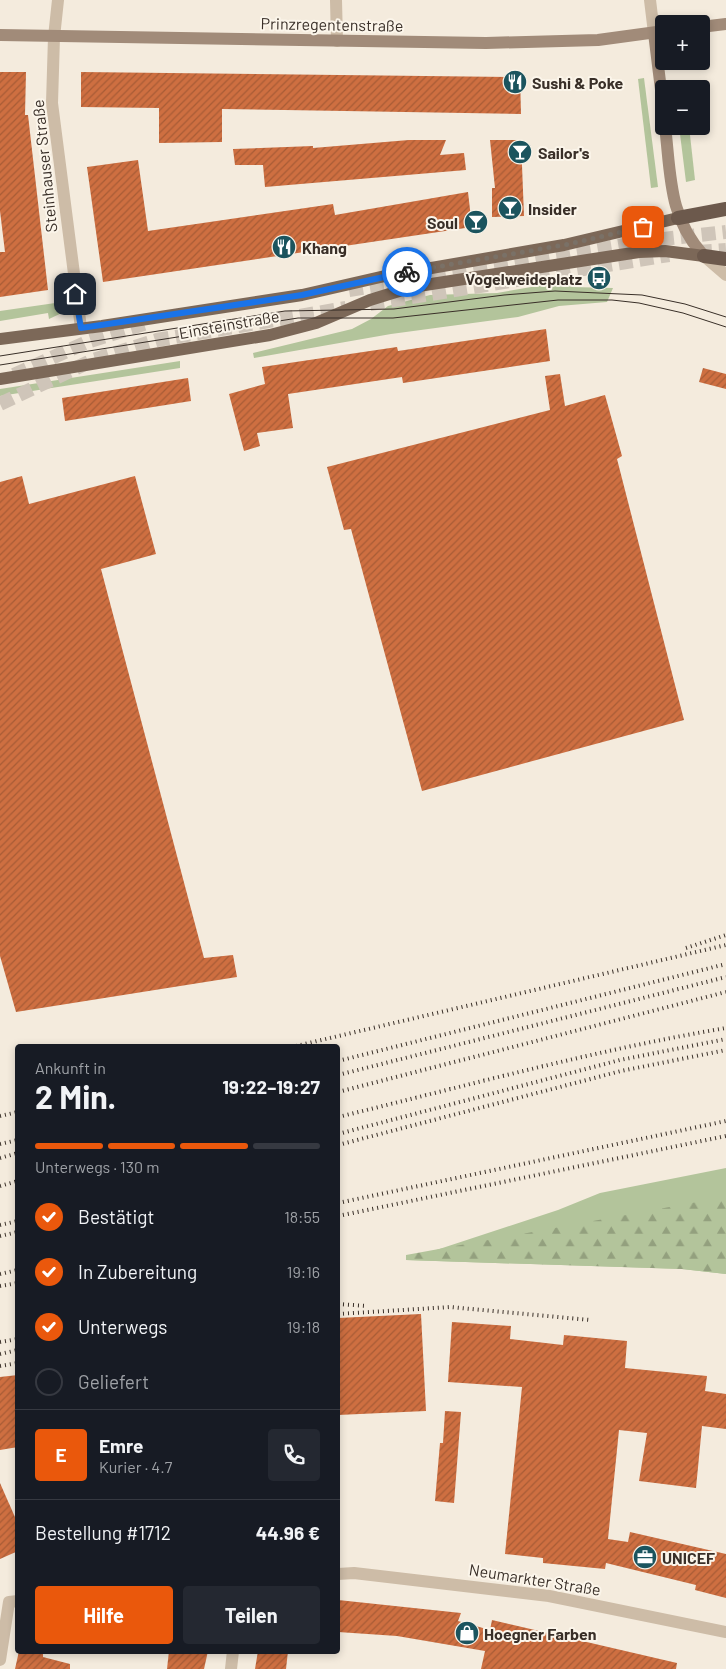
<!DOCTYPE html>
<html lang="de">
<head>
<meta charset="utf-8">
<style>
  :root { --surface:#171b24; --page:#242831; --text:#f1f3f6; --muted:#9ea1a6; --line:#363941; --accent:#ea580c }
  body { margin:0; font-family:Barlow,sans-serif; background:var(--page); color:var(--text); height:100vh; display:flex; flex-direction:column; font-size:19px; white-space:nowrap }
  * { box-sizing:border-box; margin:0 }
  p { font-size:16px; color:var(--muted) }
  .icon { flex:none; width:28px; height:28px; fill:none; stroke:currentColor; stroke-width:2; stroke-linecap:round; stroke-linejoin:round }
  .map { position:relative; flex:1; overflow:hidden }
  .details { position:absolute; left:15px; top:1044px; width:325px; height:610px; display:flex; flex-direction:column; background:var(--surface); border-radius:5px; box-shadow:0 2px 8px #0003 }
  .details>* { flex:none }
  .fabs { position:absolute; left:655px; top:15px; display:grid; gap:10px }
  .fabs a { display:grid; place-items:center; width:55px; height:55px; border-radius:5px; background:var(--surface); box-shadow:0 2px 8px #0003; font-size:25px }
  .pin { position:absolute; display:grid; place-items:center; width:42px; height:42px; color:#fff; margin:-21px; border-radius:10px; box-shadow:0 2px 8px #0006 }
  .courier { position:absolute; display:grid; place-items:center; width:50px; height:50px; margin:-25px; border:4px solid #1a73e8; border-radius:50%; background:#fff; color:#222; box-shadow:0 1px 6px #0007 }
  .head em { font-style:normal; font-weight:700 }
  .head div { display:flex; flex-direction:column-reverse }
  .head { display:flex; align-items:center; justify-content:space-between; height:85px; padding:0 20px }
  h1 { font-size:32px; font-weight:700; line-height:38px }
  .bar { display:grid; grid-template-columns:repeat(4,1fr); gap:8px 5px; align-content:center; height:60px; padding:0 20px }
  .bar i { height:6px; border-radius:4px; background:var(--line) }
  .bar .active { background:var(--accent) }
  .bar p { grid-column:span 4 }
  .line { display:flex; align-items:center; gap:12px; padding:0 20px; border-top:1px solid var(--line) }
  .line div { flex:1 }
  .round { display:grid; place-items:center; flex:none; width:52px; height:52px; border-radius:5px; background:var(--page) }
  ol { padding:0 20px; list-style:none }
  li { display:flex; align-items:center; gap:15px; height:55px }
  li p { margin-inline-start:auto }
  li .icon { padding:5px; border-radius:50%; background:var(--accent); color:#fff; stroke-width:4 }
  li:last-child { color:var(--muted) }
  li i { width:28px; height:28px; border:2px solid var(--line); border-radius:50% }
  .button { display:flex; gap:10px; margin-top:auto; padding:10px 20px }
  .button a { flex:1; height:58px; border-radius:5px; background:var(--accent); color:#fff; font-size:20px; font-weight:700; line-height:58px; text-align:center }
  .button a+a { background:var(--page); color:var(--text) }
  .map>svg:first-child { display:block }
  .green { fill:#b3c49b }
  .forest { fill:url(#forest-firs) }
  .building { fill:url(#building-hatch) }
  .lines { fill:none; stroke-linecap:round; stroke-linejoin:round }
  .trunk-tunnel { stroke:#cfc5b9; stroke-width:14; stroke-dasharray:14 7; stroke-linecap:butt }
  .minor { stroke:#cdbca7; stroke-width:12 }
  .secondary { stroke:#a18b79; stroke-width:12 }
  .primary { stroke:#7c6858; stroke-width:12 }
  .trunk { stroke:#6c594c; stroke-width:14 }
  .tram { stroke:#392f28; stroke-width:1 }
  .rail { stroke:#392f28; stroke-width:4; stroke-dasharray:1 4; stroke-linecap:butt }
  .done { stroke:#7a7167; stroke-width:5; stroke-dasharray:0 9 }
  .route { stroke:#1a73e8; stroke-width:6 }
  .labels { text-anchor:middle; dominant-baseline:central; stroke-width:4; stroke-linejoin:round; paint-order:stroke }
  .street-label { font-size:16px; fill:#392f28; stroke:#fbf5ea }
  .poi-label { font-size:16px; font-weight:bold; fill:#392f28; stroke:#fbf5ea; text-anchor:start }
</style>
</head>
<body>
<div class="map">
<svg width="726" height="1669" viewBox="0 0 726 1669">
  <defs>
    <pattern id="forest-firs" width="22" height="20" patternUnits="userSpaceOnUse" patternTransform="scale(1.25)"><rect width="22" height="20" fill="#b3c49b"/><path d="M5 1l3.5 6h-7zM16 11l3.5 6h-7z" fill="#93a07e"/></pattern>
    <pattern id="building-hatch" width="6" height="6" patternUnits="userSpaceOnUse" patternTransform="scale(1.25)"><rect width="6" height="6" fill="#ce6f41"/><path d="M-1 1l2-2M0 6l6-6M5 7l2-2" fill="none" stroke="#a85c36"/></pattern>
  </defs>
  <rect width="100%" height="100%" fill="#f4ebdd"/>
  <g class="green">
    <polygon points="644,78 658,187 651,188 638,79"/>
    <polygon points="679,126 689,126 695,180 686,182"/>
    <polygon points="572,280 572,287 613,288 607,302 559,306 518,317 391,334 254,358 253,353 352,329 371,319 388,306 430,295 497,293"/>
    <polygon points="69,301 64,312 49,319 48,313 0,321 0,311"/>
    <polygon points="180,361 180,368 0,396 0,389"/>
    <polygon points="726,1168 726,1274 682,1269 406,1260 558,1210 600,1193"/>
  </g>
  <polygon class="forest" points="726,1200 726,1274 682,1269 406,1260 406,1255 697,1202"/>
  <g class="building">
    <polygon points="0,72 26,72 25,115 28,115 48,290 0,297 0,252 5,252 0,211"/>
    <polygon points="81,72 520,77 521,114 222,109 222,142 159,143 159,108 81,107"/>
    <polygon points="409,140 446,140 440,155 464,153 466,170 265,187 263,165 235,165 233,149 313,146 313,148"/>
    <polygon points="490,140 521,140 524,216 492,217 492,188 495,188"/>
    <polygon points="138,160 148,231 333,204 335,215 468,192 472,227 103,282 87,167"/>
    <polygon points="546,329 550,361 403,383 402,377 288,394 293,428 257,433 260,446 244,451 229,394 265,384 262,367 397,347 398,351"/>
    <polygon points="703,368 726,374 726,389 699,382"/>
    <polygon points="560,374 565,406 605,395 622,456 617,459 684,720 422,791 351,529 344,530 327,467 550,410 545,376"/>
    <polygon points="188,378 191,401 65,421 62,398"/>
    <polygon points="22,476 29,504 135,476 156,554 101,569 204,958 233,955 237,977 16,1012 0,956 0,482"/>
    <polygon points="421,1314 426,1411 338,1415 338,1318"/>
    <polygon points="452,1322 511,1326 510,1339 563,1345 564,1335 627,1341 625,1368 707,1376 705,1391 726,1394 726,1429 702,1426 696,1488 639,1481 647,1433 619,1430 608,1539 628,1542 630,1532 726,1554 726,1598 695,1590 696,1585 606,1563 605,1569 543,1563 543,1558 505,1554 522,1387 448,1382"/>
    <polygon points="18,1375 18,1447 0,1450 0,1377"/>
    <polygon points="445,1411 461,1412 454,1503 435,1501 440,1443 443,1443"/>
    <polygon points="0,1483 18,1524 18,1551 0,1559"/>
    <polygon points="338,1600 461,1613 458,1621 490,1630 492,1620 677,1663 676,1669 481,1669 485,1651 397,1636 338,1632"/>
    <polygon points="19,1651 43,1651 43,1657 70,1664 70,1669 15,1669"/>
    <polygon points="169,1651 208,1651 204,1669 167,1669"/>
    <polygon points="258,1651 288,1651 286,1669 255,1669"/>
  </g>
  <g class="lines">
    <g class="trunk-tunnel">
      <polyline points="698,252 726,250"/>
      <polyline points="349,290 654,240 726,232"/>
      <polyline points="370,304 669,255"/>
      <polyline points="14,375 87,342 150,322"/>
      <polyline points="0,404 93,360 157,340 346,308"/>
    </g>
    <g class="minor">
      <polyline points="58,0 54,37 52,103 81,328"/>
      <polyline points="336,0 337,41"/>
      <polyline points="650,0 654,33"/>
      <polyline points="704,256 726,275"/>
      <polyline points="338,1574 354,1573 549,1596 726,1632"/>
      <polyline points="0,1660 9,1602 18,1601"/>
      <polyline points="231,1669 233,1651"/>
    </g>
    <g class="secondary">
      <polyline points="701,27 726,24"/>
      <polyline points="654,33 664,114"/>
      <polyline points="0,35 486,43 598,40 664,31"/>
      <path d="M665,126C671,175 668,217 704,256"/>
    </g>
    <g class="primary">
      <polyline points="0,339 102,326 302,295 385,276 564,245 678,218"/>
      <polyline points="0,379 270,335 316,323 370,300 412,287 639,252 665,251 704,256"/>
    </g>
    <g class="trunk">
      <polyline points="678,218 726,209"/>
      <polyline points="704,256 726,259"/>
    </g>
    <g class="tram">
      <polyline points="0,356 285,311 394,309 504,295 555,291 642,295 685,304 726,317"/>
      <polyline points="0,365 298,318 393,318 558,300 612,300 639,303 683,313 726,327"/>
    </g>
    <g class="rail">
      <polyline points="686,948 726,935"/>
      <polyline points="296,1046 726,945"/>
      <polyline points="338,1061 726,964"/>
      <polyline points="338,1075 726,977"/>
      <polyline points="338,1092 726,992"/>
      <polyline points="0,1116 18,1112"/>
      <path d="M338,1117C466,1086 595,1050 726,1028"/>
      <polyline points="338,1134 620,1060 726,1039"/>
      <polyline points="0,1144 18,1140"/>
      <polyline points="338,1145 621,1071 726,1050"/>
      <polyline points="0,1158 18,1153"/>
      <polyline points="0,1186 18,1181"/>
      <polyline points="338,1203 726,1121"/>
      <polyline points="338,1216 726,1136"/>
      <polyline points="0,1225 18,1221"/>
      <polyline points="0,1236 18,1232"/>
      <polyline points="0,1274 18,1270"/>
      <polyline points="0,1286 18,1283"/>
      <polyline points="338,1304 367,1306"/>
      <polyline points="338,1314 450,1307 590,1320"/>
      <polyline points="0,1342 18,1339"/>
      <polyline points="0,1354 18,1350"/>
      <polyline points="0,1366 18,1363"/>
    </g>
  </g>
  <g class="lines">
    <polyline class="done" points="407,272 564,245 643,227"/>
    <polyline class="route" points="75,294 81,328 302,295 407,272"/>
  </g>
  <defs>
    <g id="restaurant-disc" transform="scale(1.25)"><circle r="9.5" fill="#1b545e" stroke="#fbf5ea"/><path d="M-5-6h1v4h1v-4h1v4h1v-4h1v5L-1.5 .5V6h-2V.5L-5-1ZM5-6V6H3V1.5H1.5Q1.5-4 5-6Z" fill="#fff"/></g>
    <g id="bar-disc" transform="scale(1.25)"><circle r="9.5" fill="#1b545e" stroke="#fbf5ea"/><path d="M-6-5H6L.8 .8V4.5H3.5V6h-7V4.5H-.8V.8Z" fill="#fff"/></g>
    <g id="bus-disc" transform="scale(1.25)"><circle r="9.5" fill="#1b545e" stroke="#fbf5ea"/><path d="M-5-6H5V4H4V6H2V4H-2V6H-4V4H-5ZM-3.5-4V0h7V-4ZM-3.5 1.2v1.5H-2V1.2ZM2 1.2v1.5H3.5V1.2Z" fill="#fff"/></g>
    <g id="office-disc" transform="scale(1.25)"><circle r="9.5" fill="#1b545e" stroke="#fbf5ea"/><path d="M-6-3h4V-5.5h4V-3h4V5H-6ZM-1-4.5V-3h2v-1.5ZM-6 0V1H6V0Z" fill="#fff"/></g>
    <g id="shop-disc" transform="scale(1.25)"><circle r="9.5" fill="#1b545e" stroke="#fbf5ea"/><path d="M-5-2.5h2.3a2.7 3.5 0 0 1 5.4 0H5L5.5 6h-11ZM-1.5-2.5h3a1.5 2.3 0 0 0-3 0Z" fill="#fff"/></g>
  </defs>
  <g fill-rule="evenodd">
    <use href="#restaurant-disc" x="515" y="82"/>
    <use href="#bar-disc" x="520" y="152"/>
    <use href="#bar-disc" x="510" y="208"/>
    <use href="#bar-disc" x="476" y="222"/>
    <use href="#restaurant-disc" x="284" y="247"/>
    <use href="#bus-disc" x="599" y="278"/>
    <use href="#office-disc" x="645" y="1557"/>
    <use href="#shop-disc" x="467" y="1633"/>
  </g>
  <g class="labels">
    <g class="street-label">
      <text transform="translate(332 24) rotate(1)">Prinzregentenstraße</text>
      <text transform="translate(44 166) rotate(-96)">Steinhauser Straße</text>
      <text transform="translate(229 324) rotate(-10)">Einsteinstraße</text>
      <text transform="translate(535 1579) rotate(9)">Neumarkter Straße</text>
    </g>
    <g class="poi-label">
      <text x="532" y="82">Sushi &amp; Poke</text>
      <text x="538" y="152">Sailor's</text>
      <text x="528" y="208">Insider</text>
      <text x="458" y="222" text-anchor="end">Soul</text>
      <text x="302" y="247">Khang</text>
      <text x="582" y="278" text-anchor="end">Vogelweideplatz</text>
      <text x="662" y="1557">UNICEF</text>
      <text x="484" y="1633">Hoegner Farben</text>
    </g>
  </g>
</svg>
<div class="fabs">
<a>+</a>
<a>−</a>
</div>
<div class="pin" style="left:643px;top:227px;background:#ea580c"><svg class="icon" aria-label="bag" viewBox="0 0 24 24"><path d="M5 8h14l-1 12H6zM9 8a3 3 0 0 1 6 0"/></svg></div>
<div class="pin" style="left:75px;top:294px;background:#1f2937"><svg class="icon" aria-label="home" viewBox="0 0 24 24"><path d="M3 11l9-7 9 7M6 9v11h12V9"/></svg></div>
<div class="courier" style="left:407px;top:272px"><svg class="icon" aria-label="bike" viewBox="0 0 24 24"><circle cx="6" cy="16" r="4"/><circle cx="18" cy="16" r="4"/><path d="M6 16l4-8h5l3 8M10 8l3 8H6M13 5h3"/></svg></div>
<section class="details">
<div class="head"><div><h1>2 Min.</h1><p>Ankunft in</p></div><em>19:22–19:27</em></div>
<div class="bar"><i class="active"></i><i class="active"></i><i class="active"></i><i></i><p>Unterwegs · 130 m</p></div>
<ol>
<li><svg class="icon" aria-label="check" viewBox="0 0 24 24"><path d="M5 12l5 5 9-10"/></svg>Bestätigt<p>18:55</p></li>
<li><svg class="icon" aria-label="check" viewBox="0 0 24 24"><path d="M5 12l5 5 9-10"/></svg>In Zubereitung<p>19:16</p></li>
<li><svg class="icon" aria-label="check" viewBox="0 0 24 24"><path d="M5 12l5 5 9-10"/></svg>Unterwegs<p>19:18</p></li>
<li><i></i>Geliefert</li>
</ol>
<div class="line" style="height:90px"><b class="round" style="background:var(--accent);color:#fff">E</b><div><b>Emre</b><p>Kurier · 4.7</p></div><a class="round"><svg class="icon" aria-label="phone" viewBox="0 0 24 24"><path d="M5 4h4l2 5-3 2q2 4 5 5l2-3 5 2v4C11 20 4 13 5 4z"/></svg></a></div>
<div class="line" style="height:65px"><div>Bestellung #1712</div><b>44.96 €</b></div>
<div class="button"><a>Hilfe</a><a>Teilen</a></div>
</section>
</div>
</body>
</html>
